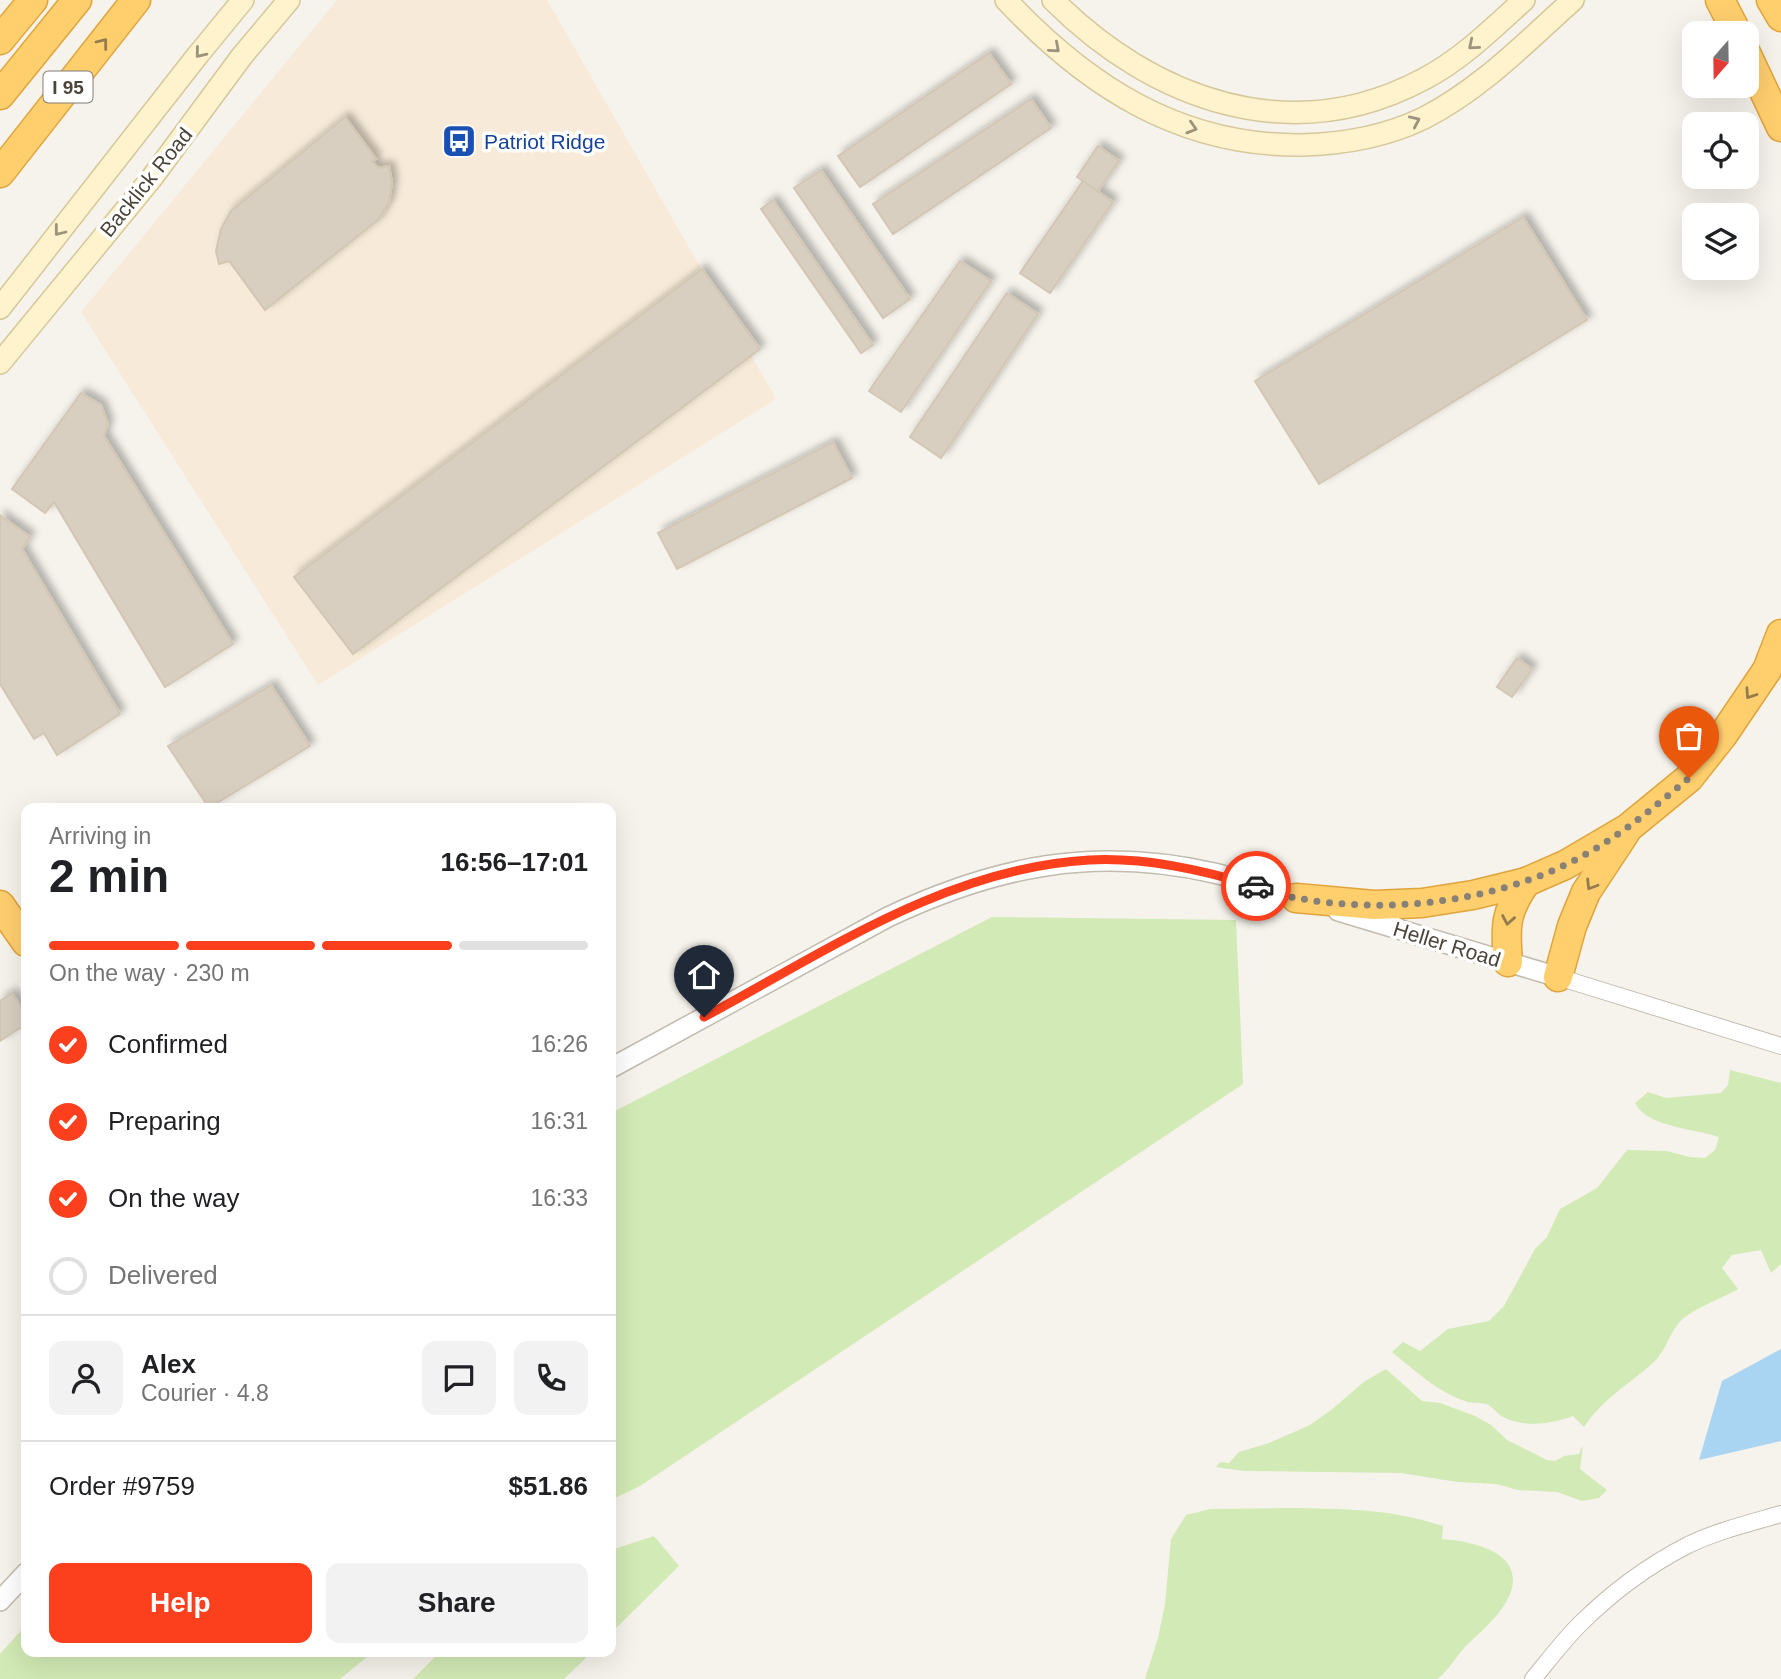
<!DOCTYPE html>
<html lang="en">
<head>
<meta charset="utf-8">
<style>
  :root { --surface:#fff; --page:#f2f2f2; --text:#202124; --muted:#757577; --line:#e0e0e0; --accent:#fc3f1d }
  body { margin:0; font-family:Helvetica,sans-serif; background:var(--page); color:var(--text); height:100vh; display:flex; flex-direction:column; font-size:26px; white-space:nowrap }
  * { box-sizing:border-box; margin:0 }
  p { font-size:23px; color:var(--muted) }
  .icon { flex:none; width:38px; height:38px; fill:none; stroke:currentColor; stroke-width:2; stroke-linecap:round; stroke-linejoin:round }
  .map { position:relative; flex:1; overflow:hidden }
  .panel { position:absolute; left:21px; top:803px; width:595px; height:854px; display:flex; flex-direction:column; background:var(--surface); border-radius:14px; box-shadow:0 7px 28px #0002 }
  .panel>* { flex:none }
  .needle { width:46px; rotate:200deg }
  .fabs { position:absolute; left:1682px; top:21px; display:grid; gap:14px }
  .fabs a { display:grid; place-items:center; width:77px; height:77px; border-radius:14px; background:var(--surface); box-shadow:0 7px 28px #0002; font-size:35px }
  .pin { position:absolute; display:grid; place-items:center; width:60px; height:60px; color:#fff; margin:-72px -30px; border-radius:50% 50% 50% 0; rotate:-45deg; box-shadow:0 0 7px #0007 }
  .pin .icon { rotate:45deg }
  .courier { position:absolute; display:grid; place-items:center; width:70px; height:70px; margin:-35px; border:5px solid #fc3f1d; border-radius:50%; background:#fff; color:#222; box-shadow:0 2px 9px #0007 }
  .head em { font-style:normal; font-weight:800 }
  .head div { display:flex; flex-direction:column-reverse }
  .head { display:flex; align-items:center; justify-content:space-between; height:119px; padding:0 28px }
  h1 { font-size:46px; font-weight:800; line-height:52px }
  .bar { display:grid; grid-template-columns:repeat(4,1fr); gap:10px 7px; align-content:center; height:84px; padding:0 28px }
  .bar i { height:9px; border-radius:5px; background:var(--line) }
  .bar .current { background:var(--accent) }
  .bar p { grid-column:span 4 }
  .line { display:flex; align-items:center; gap:18px; padding:0 28px; border-top:2px solid var(--line) }
  .line div { flex:1 }
  .round { display:grid; place-items:center; flex:none; width:74px; height:74px; border-radius:14px; background:var(--page) }
  ol { padding:0 28px; list-style:none }
  li { display:flex; align-items:center; gap:21px; height:77px }
  li p { margin-inline-start:auto }
  li .icon { padding:7px; border-radius:50%; background:var(--accent); color:#fff; stroke-width:4 }
  li:last-child { color:var(--muted) }
  li i { width:38px; height:38px; border:4px solid var(--line); border-radius:50% }
  .action { display:flex; gap:14px; margin-top:auto; padding:14px 28px }
  .action a { flex:1; height:80px; border-radius:14px; background:var(--accent); color:#fff; font-size:28px; font-weight:800; line-height:80px; text-align:center }
  .action a+a { background:var(--page); color:var(--text) }
  .map>svg:first-child { display:block }
  .commercial { fill:#f7ead8 }
  .green { fill:#d2eab5 }
  .water { fill:#a9d4f2 }
  .building { fill:#d8cfc1; stroke:#d3c7b4; stroke-width:2; filter:url(#shadow) }
  .lines { fill:none; stroke-linecap:round; stroke-linejoin:round }
  .minor-casing { stroke:#c2bbae; stroke-width:18 }
  .tertiary-casing { stroke:#c2bbae; stroke-width:22 }
  .secondary-casing { stroke:#d6c79b; stroke-width:24 }
  .motorway-casing { stroke:#e0a43c; stroke-width:31 }
  .minor { stroke:#fff; stroke-width:16 }
  .tertiary { stroke:#fff; stroke-width:19 }
  .secondary { stroke:#fff3cd; stroke-width:21 }
  .motorway { stroke:#ffcf6e; stroke-width:28 }
  .oneway { stroke:#937c4e }
  .oneway2 { stroke:#9c937c }
  .done { stroke:#878178; stroke-width:7; stroke-dasharray:0 12.6 }
  .route { stroke:#fc3f1d; stroke-width:9 }
  .labels { text-anchor:middle; dominant-baseline:central; stroke-width:7; stroke-linejoin:round; paint-order:stroke }
  .shield { fill:#fff; stroke:#817c74; stroke-width:2 }
  .shield-label { font-size:19px; font-weight:bold; fill:#4b4439 }
  .transit-label { font-size:21px; fill:#164399; stroke:#fff; text-anchor:start }
  .street-label { font-size:21px; fill:#4b4439; stroke:#fff }
</style>
</head>
<body>
<div class="map">
<svg width="1781" height="1679" viewBox="0 0 1781 1679">
  <defs>
    <filter id="shadow"><feDropShadow dx="5" dy="-5" stdDeviation="3.5" flood-color="#0004"/></filter>
  </defs>
  <rect width="100%" height="100%" fill="#f6f3ec"/>
  <polygon class="commercial" points="337,0 547,0 776,399 318,685 81,312"/>
  <g class="green">
    <polygon points="992,917 1236,920 1243,1084 640,1486 611,1500 611,1113"/>
    <path d="M1730,1070L1781,1083V1264L1771,1273L1761,1250L1732,1255L1722,1268L1738,1289C1721,1299 1690,1309 1678,1324C1669,1335 1665,1351 1655,1361C1631,1383 1602,1399 1584,1427L1573,1416C1551,1424 1525,1428 1503,1417C1497,1414 1494,1407 1486,1404C1479,1402 1472,1404 1465,1401C1438,1392 1414,1370 1392,1352L1403,1342L1420,1351L1448,1329L1489,1321L1504,1306L1535,1249L1547,1237L1560,1209L1597,1188L1627,1150L1666,1151L1690,1157L1705,1158L1715,1150L1719,1137C1694,1128 1648,1128 1635,1103L1648,1092L1666,1098L1721,1093L1728,1085Z"/>
    <polygon points="1386,1369 1422,1401 1440,1403 1475,1416 1491,1425 1507,1440 1547,1460 1555,1461 1564,1456 1579,1454 1583,1445 1580,1469 1607,1490 1599,1498 1582,1501 1557,1492 1518,1490 1496,1484 1457,1482 1401,1473 1244,1471 1216,1467 1220,1462 1229,1463 1239,1452 1269,1443 1310,1425 1331,1410 1365,1381"/>
    <path d="M1300,1508C1351,1509 1394,1510 1443,1526L1442,1539C1468,1541 1521,1550 1512,1588C1506,1610 1485,1628 1469,1643C1457,1654 1450,1670 1437,1679H1145L1158,1638L1165,1604L1171,1539L1186,1515L1210,1509Z"/>
    <polygon points="654,1536 679,1566 611,1633 611,1550"/>
    <polygon points="26,1625 26,1652 373,1652 340,1679 0,1679 0,1654"/>
    <polygon points="440,1652 592,1652 564,1679 413,1679"/>
  </g>
  <polygon class="water" points="1781,1349 1781,1441 1699,1460 1722,1381"/>
  <g class="building">
    <polygon points="989,53 1011,84 860,187 838,156"/>
    <polygon points="1031,99 1051,128 893,234 873,204"/>
    <polygon points="345,117 376,159 372,161 378,168 389,166 392,183 389,202 378,220 265,310 229,261 219,264 216,251 221,229 231,211"/>
    <polygon points="1098,146 1119,161 1098,191 1077,177"/>
    <polygon points="821,170 910,299 883,318 794,188"/>
    <polygon points="1083,181 1113,202 1050,293 1020,273"/>
    <polygon points="773,200 873,345 861,353 761,209"/>
    <polygon points="1523,217 1587,320 1319,484 1255,381"/>
    <polygon points="960,261 991,281 901,412 869,391"/>
    <polygon points="702,269 760,349 353,654 294,577"/>
    <polygon points="1007,293 1038,314 941,458 910,437"/>
    <polygon points="81,393 101,405 108,424 104,436 233,644 165,687 54,502 45,513 12,489"/>
    <polygon points="833,442 852,478 677,569 658,533"/>
    <polygon points="0,515 30,537 22,549 120,714 57,755 44,733 34,739 0,684"/>
    <polygon points="1517,658 1532,669 1512,697 1497,687"/>
    <polygon points="271,685 310,746 209,808 168,746"/>
    <polygon points="12,993 26,1015 26,1024 0,1041 0,1001"/>
  </g>
  <g class="lines">
    <g class="minor-casing">
      <g id="minor">
        <polyline points="1558,977 1781,1046"/>
        <path d="M1533,1679C1548,1661 1563,1641 1579,1625C1610,1594 1649,1565 1688,1545C1717,1531 1750,1523 1781,1514"/>
      </g>
    </g>
    <g class="tertiary-casing">
      <g id="tertiary">
        <polyline points="1338,911 1558,977"/>
        <path d="M611,1068L888,917C996,866 1095,846 1214,873C1245,880 1275,892 1306,901"/>
        <polyline points="0,1601 26,1573"/>
      </g>
    </g>
    <g class="secondary-casing">
      <g id="secondary">
        <path d="M1006,0C1087,86 1179,146 1301,145C1343,144 1385,137 1424,118C1481,89 1526,42 1573,0"/>
        <path d="M1053,0C1153,100 1291,150 1424,79C1462,59 1493,28 1524,0"/>
        <polyline points="0,308 197,56 243,0"/>
        <polyline points="0,363 151,179 242,56 289,0"/>
      </g>
    </g>
    <g class="motorway-casing">
      <g id="motorway">
        <polyline points="1720,0 1737,33"/>
        <polyline points="1771,0 1781,17"/>
        <polyline points="0,40 33,0"/>
        <polyline points="1746,53 1781,127"/>
        <polyline points="0,95 77,0"/>
        <polyline points="0,173 136,0"/>
        <polyline points="1296,898 1374,905 1422,903 1473,895 1526,882 1565,865 1628,828 1689,778 1723,735 1767,670 1781,634"/>
        <polyline points="0,905 26,942"/>
        <path d="M1508,962C1505,926 1505,912 1526,882"/>
        <polyline points="1558,977 1572,926 1586,892 1625,833"/>
      </g>
    </g>
    <use href="#minor" class="minor"/>
    <use href="#tertiary" class="tertiary"/>
    <use href="#secondary" class="secondary"/>
    <use href="#motorway" class="motorway"/>
  </g>
  <defs><path id="oneway-chevron" d="M-2-3.5L2.5 0L-2 3.5" fill="none" stroke-width="1.6" stroke-linecap="round" stroke-linejoin="round" transform="scale(1.75)"/></defs>
  <g class="oneway">
    <use href="#oneway-chevron" transform="translate(103 43) rotate(-52)"/>
    <use href="#oneway-chevron" transform="translate(1750 694) rotate(124)"/>
    <use href="#oneway-chevron" transform="translate(1591 885) rotate(122)"/>
    <use href="#oneway-chevron" transform="translate(1508 920) rotate(100)"/>
  </g>
  <g class="oneway2">
    <use href="#oneway-chevron" transform="translate(1473 45) rotate(140)"/>
    <use href="#oneway-chevron" transform="translate(1055 48) rotate(41)"/>
    <use href="#oneway-chevron" transform="translate(200 53) rotate(129)"/>
    <use href="#oneway-chevron" transform="translate(1415 121) rotate(-24)"/>
    <use href="#oneway-chevron" transform="translate(1192 128) rotate(17)"/>
    <use href="#oneway-chevron" transform="translate(59 231) rotate(128)"/>
  </g>
  <g class="lines">
    <path class="done" d="M1256,886C1269,890 1283,896 1297,898C1383,914 1484,903 1563,866C1610,844 1650,811 1689,778"/>
    <path class="route" d="M704,1017C825,952 947,868 1089,860C1145,857 1202,870 1256,886"/>
  </g>
  <defs>
    <g id="bus-square" transform="scale(1.75)"><rect x="-9" y="-9" width="18" height="18" rx="4" fill="#1a4fb4" stroke="#fff"/><path d="M-5-6H5V4H4V6H2V4H-2V6H-4V4H-5ZM-3.5-4V0h7V-4ZM-3.5 1.2v1.5H-2V1.2ZM2 1.2v1.5H3.5V1.2Z" fill="#fff"/></g>
  </defs>
  <g fill-rule="evenodd">
    <use href="#bus-square" x="459" y="141"/>
  </g>
  <g class="labels">
    <rect class="shield" x="43.5" y="71.5" width="49" height="31" rx="5"/>
    <g class="shield-label">
      <text x="68" y="87">I 95</text>
    </g>
    <g class="transit-label">
      <text x="484" y="141">Patriot Ridge</text>
    </g>
    <g class="street-label">
      <text transform="translate(146 182) rotate(-51)">Backlick Road</text>
      <text transform="translate(1447 944) rotate(17)">Heller Road</text>
    </g>
  </g>
</svg>
<div class="fabs">
<a><svg class="needle" viewBox="-14 -14 28 28"><path d="M0-13l5 13h-10z" fill="#e53935"/><path d="M0 13l5-13h-10z" fill="#757577"/></svg></a>
<a><svg class="icon" aria-label="locate" viewBox="0 0 24 24"><circle cx="12" cy="12" r="6"/><path d="M12 2v4M12 18v4M2 12h4M18 12h4"/></svg></a>
<a><svg class="icon" aria-label="layers" viewBox="0 0 24 24"><path d="M12 4l9 5-9 5-9-5zM3 14l9 5 9-5"/></svg></a>
</div>
<div class="pin" style="left:1689px;top:778px;background:#ea580c"><svg class="icon" aria-label="bag" viewBox="0 0 24 24"><path d="M5 8h14l-1 12H6zM9 8a3 3 0 0 1 6 0"/></svg></div>
<div class="pin" style="left:704px;top:1017px;background:#1f2937"><svg class="icon" aria-label="home" viewBox="0 0 24 24"><path d="M3 11l9-7 9 7M6 9v11h12V9"/></svg></div>
<div class="courier" style="left:1256px;top:886px"><svg class="icon" aria-label="car" viewBox="0 0 24 24"><path d="M5 17H2v-5l4-1 3-4h7l3 4 3 1v5h-3M9 17h6M6 11h13"/><circle cx="7" cy="17" r="2"/><circle cx="17" cy="17" r="2"/></svg></div>
<section class="panel">
<div class="head"><div><h1>2 min</h1><p>Arriving in</p></div><em>16:56–17:01</em></div>
<div class="bar"><i class="current"></i><i class="current"></i><i class="current"></i><i></i><p>On the way · 230 m</p></div>
<ol>
<li><svg class="icon" aria-label="check" viewBox="0 0 24 24"><path d="M5 12l5 5 9-10"/></svg>Confirmed<p>16:26</p></li>
<li><svg class="icon" aria-label="check" viewBox="0 0 24 24"><path d="M5 12l5 5 9-10"/></svg>Preparing<p>16:31</p></li>
<li><svg class="icon" aria-label="check" viewBox="0 0 24 24"><path d="M5 12l5 5 9-10"/></svg>On the way<p>16:33</p></li>
<li><i></i>Delivered</li>
</ol>
<div class="line" style="height:126px"><a class="round"><svg class="icon" aria-label="person" viewBox="0 0 24 24"><circle cx="12" cy="8" r="4"/><path d="M4 21q1-7 8-7t8 7"/></svg></a><div><b>Alex</b><p>Courier · 4.8</p></div><a class="round"><svg class="icon" aria-label="chat" viewBox="0 0 24 24"><path d="M4 5h16v11H9l-5 4z"/></svg></a><a class="round"><svg class="icon" aria-label="phone" viewBox="0 0 24 24"><path d="M5 4h4l2 5-3 2q2 4 5 5l2-3 5 2v4C11 20 4 13 5 4z"/></svg></a></div>
<div class="line" style="height:91px"><div>Order #9759</div><b>$51.86</b></div>
<div class="action"><a>Help</a><a>Share</a></div>
</section>
</div>
</body>
</html>
